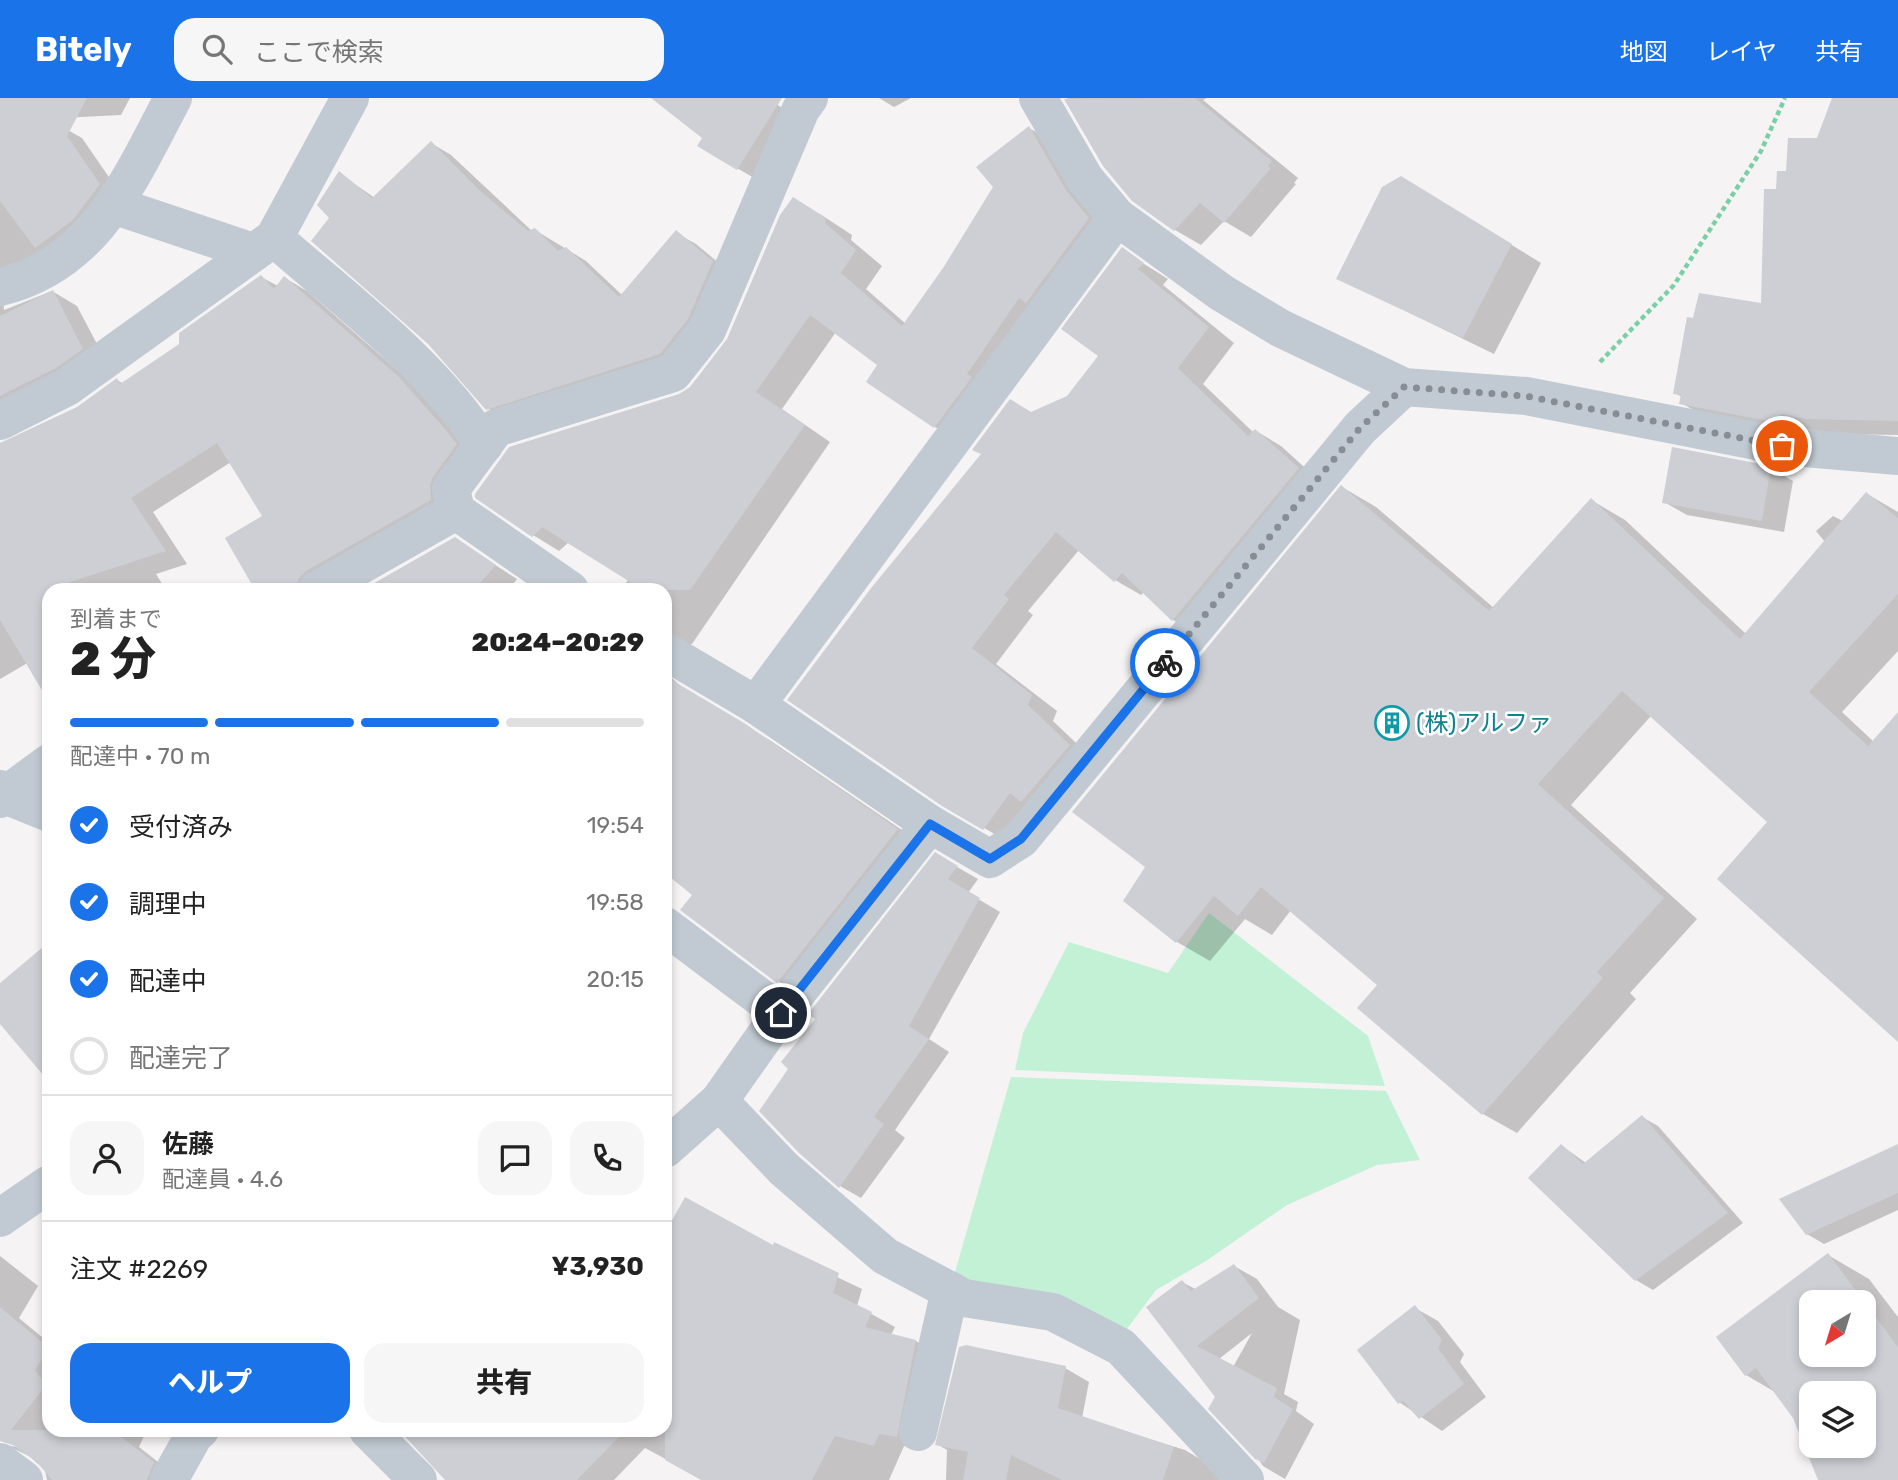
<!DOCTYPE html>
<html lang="ja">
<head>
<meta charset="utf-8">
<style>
  :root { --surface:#fff; --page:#f6f6f6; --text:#222; --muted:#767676; --line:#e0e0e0; --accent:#1a73e8 }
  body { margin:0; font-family:Rubik,"Noto Sans JP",sans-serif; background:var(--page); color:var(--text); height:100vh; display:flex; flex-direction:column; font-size:26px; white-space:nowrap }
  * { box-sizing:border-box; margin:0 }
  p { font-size:23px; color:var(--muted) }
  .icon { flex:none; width:38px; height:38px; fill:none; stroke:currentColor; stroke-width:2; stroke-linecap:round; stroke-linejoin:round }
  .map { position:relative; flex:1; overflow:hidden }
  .sheet { position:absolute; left:42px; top:485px; width:630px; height:854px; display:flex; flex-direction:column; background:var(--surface); border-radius:21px; box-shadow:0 4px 10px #0003 }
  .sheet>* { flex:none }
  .needle { width:46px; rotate:218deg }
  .tools { position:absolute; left:1799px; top:1192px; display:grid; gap:14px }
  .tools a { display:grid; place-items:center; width:77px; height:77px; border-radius:14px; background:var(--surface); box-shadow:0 4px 10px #0003; font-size:35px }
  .pin { position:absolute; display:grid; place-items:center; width:60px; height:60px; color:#fff; margin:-30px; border:4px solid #fff; border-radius:50%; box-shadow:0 2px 7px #0007 }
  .courier { position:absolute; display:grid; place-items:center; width:70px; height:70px; margin:-35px; border:5px solid #1a73e8; border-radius:50%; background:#fff; color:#222; box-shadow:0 2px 9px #0007 }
  .summary em { font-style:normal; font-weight:800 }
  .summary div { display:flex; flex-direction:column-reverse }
  .summary { display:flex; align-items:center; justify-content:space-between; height:119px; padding:0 28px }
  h1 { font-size:46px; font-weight:800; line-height:52px }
  .bar { display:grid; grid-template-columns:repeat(4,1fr); gap:10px 7px; align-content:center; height:84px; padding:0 28px }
  .bar i { height:9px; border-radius:5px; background:var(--line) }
  .bar .on { background:var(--accent) }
  .bar p { grid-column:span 4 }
  .line { display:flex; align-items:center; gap:18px; padding:0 28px; border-top:2px solid var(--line) }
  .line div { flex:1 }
  .round { display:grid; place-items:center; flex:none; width:74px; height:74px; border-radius:21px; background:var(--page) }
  ol { padding:0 28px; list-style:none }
  li { display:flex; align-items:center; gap:21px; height:77px }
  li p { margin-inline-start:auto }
  li .icon { padding:7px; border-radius:50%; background:var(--accent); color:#fff; stroke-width:4 }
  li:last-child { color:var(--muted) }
  li i { width:38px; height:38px; border:4px solid var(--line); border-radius:50% }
  .action { display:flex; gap:14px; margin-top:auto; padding:14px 28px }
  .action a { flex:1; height:80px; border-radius:21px; background:var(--accent); color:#fff; font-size:28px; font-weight:800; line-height:80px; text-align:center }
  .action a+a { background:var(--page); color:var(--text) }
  header { display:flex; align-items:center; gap:42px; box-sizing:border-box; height:98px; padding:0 35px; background:var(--accent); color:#fff }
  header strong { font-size:33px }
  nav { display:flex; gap:38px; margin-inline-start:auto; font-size:24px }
  .search { width:490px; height:63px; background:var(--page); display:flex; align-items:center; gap:18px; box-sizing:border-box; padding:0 24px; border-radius:21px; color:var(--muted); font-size:26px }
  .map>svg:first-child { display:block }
  .green { fill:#c3f1d5 }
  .shadow { fill:#0003; fill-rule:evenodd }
  .building { fill:#cdcfd5; fill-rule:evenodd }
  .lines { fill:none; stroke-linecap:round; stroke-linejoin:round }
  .path { stroke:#7ad0a6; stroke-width:4.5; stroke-dasharray:5 3.5; stroke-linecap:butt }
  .minor { stroke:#c1cad2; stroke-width:38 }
  .done { stroke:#868d94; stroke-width:7; stroke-dasharray:0 12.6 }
  .route { stroke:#1a73e8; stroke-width:9 }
  .labels { text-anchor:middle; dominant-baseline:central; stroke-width:5; stroke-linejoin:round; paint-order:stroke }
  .culture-label { font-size:24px; fill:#0d838f; stroke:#fff; text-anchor:start }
</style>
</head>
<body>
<header>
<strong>Bitely</strong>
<div class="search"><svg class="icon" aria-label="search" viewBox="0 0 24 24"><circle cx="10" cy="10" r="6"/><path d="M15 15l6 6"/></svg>ここで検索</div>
<nav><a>地図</a><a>レイヤ</a><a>共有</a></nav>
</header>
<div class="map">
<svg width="1898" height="1382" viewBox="0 0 1898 1382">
  <rect width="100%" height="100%" fill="#f5f3f3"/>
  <g class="green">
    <polygon points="1209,815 1368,938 1385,988 1015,972 1023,935 1069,844 1168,875"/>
    <polygon points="1011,979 1386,993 1420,1062 1377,1067 1287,1107 1206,1163 1156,1192 1127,1231 953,1181"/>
  </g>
  <g class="shadow">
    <polygon points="0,0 130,0 121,17 0,23"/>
    <polygon points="654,0 767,0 799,21 761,84 699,48 704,40"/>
    <polygon points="879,0 911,0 894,9"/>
    <polygon points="1069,0 1207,0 1203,2 1298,80 1294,85 1296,86 1251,139 1224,123 1201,147 1175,132 1066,1"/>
    <polygon points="57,26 82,40 124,101 3,199 4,212 52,193 77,208 107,265 0,309 0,84"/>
    <polygon points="1029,30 1055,45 1115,136 961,344 935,329 879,267 836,234 782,311 830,344 692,546 681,549 669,570 672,580 681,589 771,643 924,747 805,899 778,883 694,797 665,773 665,492 620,492 629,481 569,444 559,453 533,437 691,290 820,116 852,137 851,142 882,168 866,191 906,226 944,171"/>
    <polygon points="1898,43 1898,337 1835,336 1808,331 1806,339 1708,320 1681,305 1682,299 1675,295 1763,207 1778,92"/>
    <polygon points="431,45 451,57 532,133 535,132 586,163 622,197 676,135 696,146 732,176 680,267 507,322 487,310 332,120 340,76 375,100"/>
    <polygon points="1432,98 1541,165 1494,256 1338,180"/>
    <polygon points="1122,152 1168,181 1163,187 1234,245 1203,286 1254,335 1256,333 1281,348 1323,386 1199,536 1173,522 1144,494 1141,497 1115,482 1079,452 1028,513 1033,517 996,566 1057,613 1053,623 1095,663 1010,745 943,706 790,601 1031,315 1068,300 1101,258"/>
    <polygon points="261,179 278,188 285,180 307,193 420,292 478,360 455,391 322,492 257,492 264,419 231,364 153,414 187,466 156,476 166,492 49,492 49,571 31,563 0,581 0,352 78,310 117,282 124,286 180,247"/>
    <polygon points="1673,351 1771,370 1793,383 1784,434 1687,417 1664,404"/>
    <polygon points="1342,389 1376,409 1494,510 1591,402 1625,422 1746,536 1825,444 1816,433 1833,418 1843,423 1867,396 1898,414 1898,553 1842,614 1874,644 1898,617 1898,942 1769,724 1651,618 1571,707 1697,821 1630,895 1636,901 1517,1035 1483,1016 1379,887 1291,812 1272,837 1245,821 1210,863 1177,844 1148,769"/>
    <polygon points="455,441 517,481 508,492 365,492"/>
    <polygon points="936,757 978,781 968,795 1000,814 929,941 949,954 895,1032 905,1040 861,1100 840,1088 791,971 817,921"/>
    <polygon points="1642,1019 1658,1028 1743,1125 1653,1192 1636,1182 1530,1080 1562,1048 1586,1065"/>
    <polygon points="1898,1048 1898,1112 1824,1146 1807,1136"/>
    <polygon points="665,1139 774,1149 862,1191 857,1208 895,1229 891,1237 916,1243 940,1257 921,1352 904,1348 889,1382 705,1382 645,1350 614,1382 448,1382 413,1344 424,1332 665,1332"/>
    <path d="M1828,1157L1869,1181L1898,1219V1382H1819L1794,1320L1775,1294L1746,1277ZM1811,1204H1864V1256H1811ZM1811,1295H1864V1348H1811Z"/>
    <polygon points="0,1158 38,1188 19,1220 49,1245 49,1332 138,1332 145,1336 139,1349 177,1379 174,1382 47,1382 45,1372 29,1358 6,1347 21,1350 0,1342"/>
    <path d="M1234,1168L1257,1181L1278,1209L1300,1222L1284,1296L1298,1304L1296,1313L1314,1326L1285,1381L1263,1368L1217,1299L1149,1209L1182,1184L1197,1192ZM1252,1235L1233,1269L1219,1261Z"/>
    <polygon points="1415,1210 1438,1223 1464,1256 1460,1264 1486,1299 1442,1333 1399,1304"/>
    <polygon points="1065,1270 1089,1284 1082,1320 1185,1352 1210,1367 1225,1382 946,1382 947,1352 937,1346"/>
  </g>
  <g class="building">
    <polygon points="0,0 87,0 67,38 100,86 73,122 35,150 0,103"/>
    <polygon points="651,0 782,0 737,72 697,48 702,40"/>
    <polygon points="1195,0 1272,63 1268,68 1271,70 1224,125 1200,105 1174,133 1132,103 1103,68 1064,1"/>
    <polygon points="1832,0 1898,0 1898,323 1806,321 1781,316 1779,325 1679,306 1681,297 1673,296 1687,219 1693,220 1699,195 1761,205 1764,91 1776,91 1777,73 1786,73 1788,40 1817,40"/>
    <polygon points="1029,28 1066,92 1089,120 1026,205 1019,200 967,276 972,279 934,330 866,284 877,267 810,217 756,294 805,327 690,492 643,492 542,429 532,439 475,400 475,396 509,349 679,296 690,289 727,241 780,117 793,99 826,120 825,125 856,152 841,175 902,228 943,170 993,89 976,69"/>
    <polygon points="431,43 479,92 528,133 535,130 558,153 566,149 619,199 676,132 713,163 688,221 660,256 486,312 428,246 311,143 329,120 317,107 339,73 372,100"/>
    <polygon points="1401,78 1512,146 1463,240 1336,181 1382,89"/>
    <polygon points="1122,149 1144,165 1138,171 1209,229 1178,270 1248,338 1255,331 1299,370 1172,523 1122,475 1114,484 1056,434 1004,497 1009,501 972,550 1032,597 1028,607 1070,647 1021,704 1010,695 983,732 942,708 787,602 872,489 981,356 972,352 1010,301 1031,314 1067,298 1098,258 1061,231"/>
    <polygon points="261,177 274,191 284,178 398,278 445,331 457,346 433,379 430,387 431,402 306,473 299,480 295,492 255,492 225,440 262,418 217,345 131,400 166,453 49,491 49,604 0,522 0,345 77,309 117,280 120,286 179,246 179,235"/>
    <polygon points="53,192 83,251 56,270 0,298 0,218"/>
    <polygon points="1672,349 1771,368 1762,423 1662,405"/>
    <polygon points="1341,387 1489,513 1591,400 1740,541 1866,394 1898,420 1898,496 1809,594 1868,648 1898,614 1898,944 1717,781 1767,724 1622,593 1538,686 1664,800 1597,874 1603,880 1482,1017 1357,910 1377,887 1261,789 1238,818 1214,798 1176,845 1123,803 1145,769 1072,714"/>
    <polygon points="455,439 496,467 474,492 362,492"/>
    <polygon points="665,578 744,625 898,731 777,885 680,812 692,797 665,775"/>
    <polygon points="935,754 958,768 948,781 980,800 909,928 929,941 874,1019 884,1026 839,1090 799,1055 759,1013 788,971 781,964 815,921 808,916"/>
    <polygon points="49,844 49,984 0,926 0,885"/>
    <polygon points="1642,1017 1728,1115 1635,1183 1528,1080 1561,1046 1583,1066"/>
    <polygon points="1898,1046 1898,1095 1806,1137 1779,1101"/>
    <polygon points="685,1099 773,1147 774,1144 839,1175 833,1195 872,1214 865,1229 916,1242 897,1339 879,1336 874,1348 835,1338 812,1382 701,1382 665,1362 665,1135"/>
    <path d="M1828,1155L1898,1249V1382H1818L1793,1320L1756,1270L1745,1278L1716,1239ZM1811,1204H1864V1256H1811ZM1811,1295H1864V1348H1811Z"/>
    <polygon points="1234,1166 1259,1200 1197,1248 1277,1290 1274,1299 1293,1311 1264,1365 1255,1361 1208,1311 1215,1299 1146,1209 1182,1182 1191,1193"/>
    <polygon points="1415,1207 1442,1242 1438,1250 1464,1286 1419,1321 1403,1303 1398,1306 1357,1252"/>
    <polygon points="0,1209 49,1250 35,1272 46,1287 11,1332 112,1332 154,1364 147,1382 52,1382 37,1364 13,1347 0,1343"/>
    <polygon points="966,1247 1066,1268 1058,1310 1174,1349 1163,1382 1062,1382 1011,1357 1006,1382 963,1382 968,1354 935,1347 959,1249"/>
    <polygon points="399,1332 626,1332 577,1382 445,1382"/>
  </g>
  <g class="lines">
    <polyline class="path" points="1600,264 1674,187 1761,53 1785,0"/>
    <g class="minor">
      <polyline points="1038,0 1085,81 1117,119 1222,195 1280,230 1404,289 1526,298 1782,348 1898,358"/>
      <polyline points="113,107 253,154"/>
      <path d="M274,140C346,203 431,265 484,347"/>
      <path d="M0,189C96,166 131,79 173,0"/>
      <polyline points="0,323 67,289 274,140 350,0"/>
      <polyline points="456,413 570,492"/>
      <polyline points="317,492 456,413 451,391 496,330 673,275 707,232 801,11 809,0"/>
      <polyline points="665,553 756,607 930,726"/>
      <polyline points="756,607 1117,119"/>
      <polyline points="0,691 5,697 49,715"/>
      <polyline points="0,701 49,665"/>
      <polyline points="665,828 781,915"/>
      <polyline points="719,1003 784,1071 885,1158 964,1200 1053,1214 1121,1249 1245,1382"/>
      <polyline points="665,1051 719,1003 781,915 930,726 990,761 1021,741 1360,330 1404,289"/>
      <polyline points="0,1120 49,1086"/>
      <polyline points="368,1332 418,1382"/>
      <polyline points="918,1334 950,1192"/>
      <polyline points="0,1364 24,1382"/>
      <polyline points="169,1382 194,1337 200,1332"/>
    </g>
  </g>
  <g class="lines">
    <polyline class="done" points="1165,565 1360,330 1404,289 1525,298 1782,348"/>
    <polyline class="route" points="781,915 930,726 990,761 1021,741 1165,565"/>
  </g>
  <defs>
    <g id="building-ring" transform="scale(1.75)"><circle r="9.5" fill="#fff" stroke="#0f9aa8" stroke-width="1.5"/><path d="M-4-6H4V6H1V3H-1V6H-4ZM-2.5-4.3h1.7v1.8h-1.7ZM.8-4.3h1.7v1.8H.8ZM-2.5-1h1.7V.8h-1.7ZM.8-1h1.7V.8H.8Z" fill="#0f9aa8"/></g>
  </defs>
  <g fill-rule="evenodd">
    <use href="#building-ring" x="1392" y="625"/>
  </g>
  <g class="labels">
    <g class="culture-label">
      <text x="1416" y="625">(株)アルファ</text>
    </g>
  </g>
</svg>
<div class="tools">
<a><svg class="needle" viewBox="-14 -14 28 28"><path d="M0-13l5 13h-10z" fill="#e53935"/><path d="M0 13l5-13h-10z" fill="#767676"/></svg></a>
<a><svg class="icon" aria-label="layers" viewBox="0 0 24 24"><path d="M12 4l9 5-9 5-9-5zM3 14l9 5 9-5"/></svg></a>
</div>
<div class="pin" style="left:1782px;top:348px;background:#ea580c"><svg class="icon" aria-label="bag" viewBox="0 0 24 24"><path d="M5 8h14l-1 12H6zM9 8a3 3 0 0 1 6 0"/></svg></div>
<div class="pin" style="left:781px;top:915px;background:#1f2937"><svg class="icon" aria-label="home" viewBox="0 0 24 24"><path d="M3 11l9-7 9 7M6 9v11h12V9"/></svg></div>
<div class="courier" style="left:1165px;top:565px"><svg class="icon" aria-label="bike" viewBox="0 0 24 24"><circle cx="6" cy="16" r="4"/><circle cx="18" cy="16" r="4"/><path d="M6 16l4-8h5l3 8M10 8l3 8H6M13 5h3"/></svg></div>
<section class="sheet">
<div class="summary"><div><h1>2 分</h1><p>到着まで</p></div><em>20:24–20:29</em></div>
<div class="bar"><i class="on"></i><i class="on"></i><i class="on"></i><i></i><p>配達中 · 70 m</p></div>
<ol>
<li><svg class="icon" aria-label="check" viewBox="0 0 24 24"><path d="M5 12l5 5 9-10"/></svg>受付済み<p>19:54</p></li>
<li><svg class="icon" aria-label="check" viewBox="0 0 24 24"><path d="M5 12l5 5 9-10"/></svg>調理中<p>19:58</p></li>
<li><svg class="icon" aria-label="check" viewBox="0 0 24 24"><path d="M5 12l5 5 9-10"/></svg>配達中<p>20:15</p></li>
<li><i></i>配達完了</li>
</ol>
<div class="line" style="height:126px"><a class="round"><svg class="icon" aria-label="person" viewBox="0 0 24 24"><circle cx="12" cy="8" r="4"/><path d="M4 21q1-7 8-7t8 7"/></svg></a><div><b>佐藤</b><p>配達員 · 4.6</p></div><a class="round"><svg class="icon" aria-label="chat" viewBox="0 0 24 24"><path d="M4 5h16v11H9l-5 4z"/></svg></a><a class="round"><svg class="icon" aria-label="phone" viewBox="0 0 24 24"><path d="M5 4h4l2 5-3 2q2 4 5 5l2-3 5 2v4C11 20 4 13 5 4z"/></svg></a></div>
<div class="line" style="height:91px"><div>注文 #2269</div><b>¥3,930</b></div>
<div class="action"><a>ヘルプ</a><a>共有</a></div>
</section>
</div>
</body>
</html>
